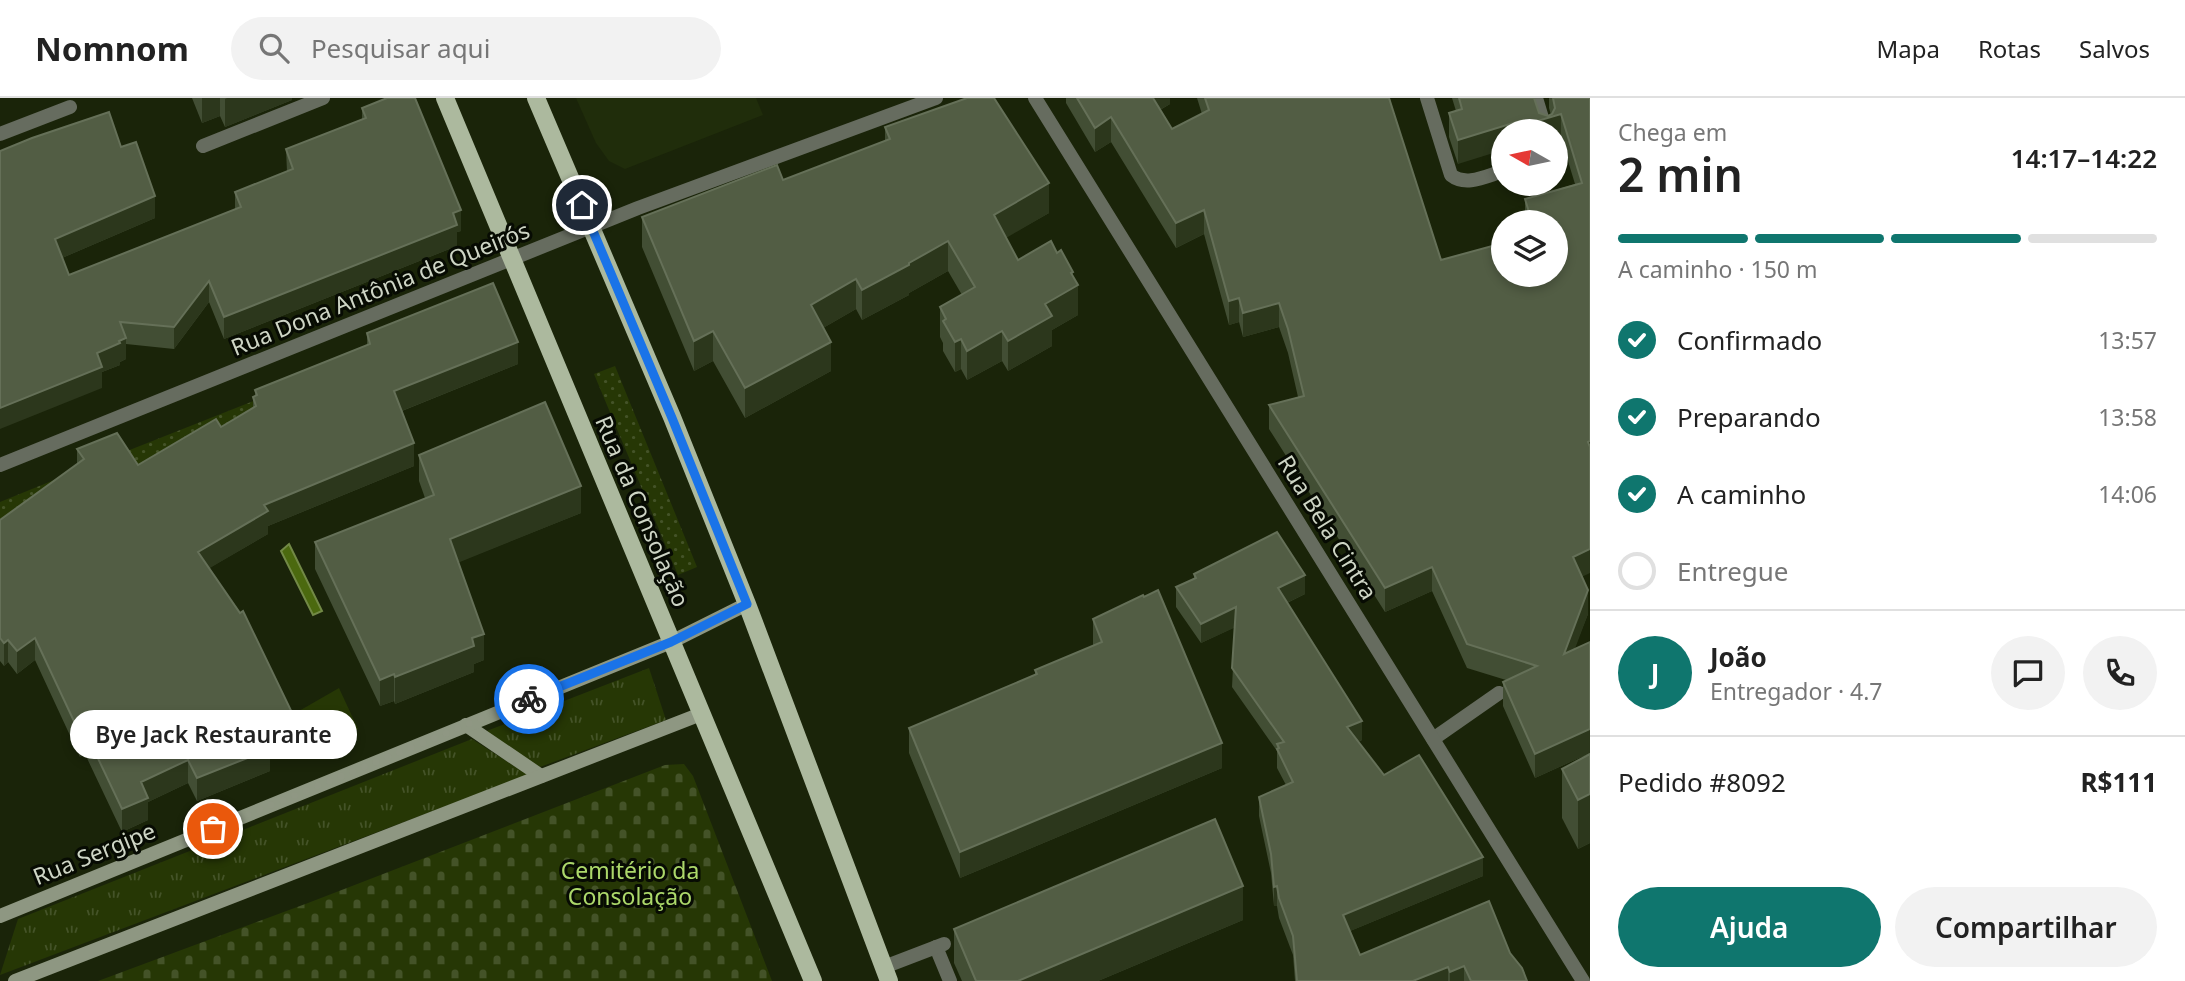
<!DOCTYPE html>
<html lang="pt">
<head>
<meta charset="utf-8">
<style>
  :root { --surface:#fff; --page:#f2f2f2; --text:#222; --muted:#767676; --line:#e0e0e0; --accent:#0f766e }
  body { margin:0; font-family:"Noto Sans",sans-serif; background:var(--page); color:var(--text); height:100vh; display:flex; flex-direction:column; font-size:26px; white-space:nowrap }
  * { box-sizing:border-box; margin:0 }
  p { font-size:23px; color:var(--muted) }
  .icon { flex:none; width:38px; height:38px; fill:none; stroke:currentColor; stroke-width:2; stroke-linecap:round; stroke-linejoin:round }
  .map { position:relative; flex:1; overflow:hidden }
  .panel { display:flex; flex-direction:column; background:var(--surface); width:595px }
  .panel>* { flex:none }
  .needle { width:46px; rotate:279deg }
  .controls { position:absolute; left:1491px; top:21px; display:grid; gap:14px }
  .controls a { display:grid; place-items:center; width:77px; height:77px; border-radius:50%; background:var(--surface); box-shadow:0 4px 10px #0003; font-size:35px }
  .pin { position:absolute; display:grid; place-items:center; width:60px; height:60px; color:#fff; margin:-30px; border:4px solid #fff; border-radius:50%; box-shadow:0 2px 7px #0007 }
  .courier { position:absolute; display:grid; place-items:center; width:70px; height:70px; margin:-35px; border:5px solid #1a73e8; border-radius:50%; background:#fff; color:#222; box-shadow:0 2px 9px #0007 }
  .bubble { position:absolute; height:49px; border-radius:24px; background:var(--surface); box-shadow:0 4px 10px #0003; font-size:23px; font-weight:600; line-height:49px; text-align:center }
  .headline em { font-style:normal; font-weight:600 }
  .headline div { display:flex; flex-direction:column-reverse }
  .headline { display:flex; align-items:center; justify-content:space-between; height:119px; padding:0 28px }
  h1 { font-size:46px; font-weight:600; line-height:52px }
  .bar { display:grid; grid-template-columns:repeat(4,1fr); gap:10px 7px; align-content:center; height:84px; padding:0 28px }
  .bar i { height:9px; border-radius:5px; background:var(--line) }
  .bar .selected { background:var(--accent) }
  .bar p { grid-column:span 4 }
  .line { display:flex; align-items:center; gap:18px; padding:0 28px; border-top:2px solid var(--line) }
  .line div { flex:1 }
  .round { display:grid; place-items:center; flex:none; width:74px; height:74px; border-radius:37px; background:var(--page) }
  ol { padding:0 28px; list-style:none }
  li { display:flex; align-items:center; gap:21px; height:77px }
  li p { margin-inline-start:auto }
  li .icon { padding:7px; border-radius:50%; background:var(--accent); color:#fff; stroke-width:4 }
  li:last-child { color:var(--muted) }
  li i { width:38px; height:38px; border:4px solid var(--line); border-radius:50% }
  .action { display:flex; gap:14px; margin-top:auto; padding:14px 28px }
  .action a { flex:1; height:80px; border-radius:42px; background:var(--accent); color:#fff; font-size:28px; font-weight:600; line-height:80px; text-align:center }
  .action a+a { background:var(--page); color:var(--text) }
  header { display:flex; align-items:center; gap:42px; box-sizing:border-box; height:98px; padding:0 35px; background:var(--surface); border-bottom:2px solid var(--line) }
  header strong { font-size:33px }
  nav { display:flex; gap:38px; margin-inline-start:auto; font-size:24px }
  .search { width:490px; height:63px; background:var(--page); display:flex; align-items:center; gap:18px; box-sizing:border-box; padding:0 24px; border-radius:38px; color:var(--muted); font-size:26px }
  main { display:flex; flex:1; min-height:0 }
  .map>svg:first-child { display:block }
  .built { fill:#202d0b }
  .grass { fill:url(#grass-tufts) }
  .cemetery { fill:url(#cemetery-stones) }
  .garden { fill:url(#garden-dots) }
  .pitch { fill:#263705 }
  .water { fill:#4b690f; stroke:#728946; stroke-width:2 }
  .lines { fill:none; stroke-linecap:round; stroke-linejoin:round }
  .lane { stroke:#666c5f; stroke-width:14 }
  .street { stroke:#666c5f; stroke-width:14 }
  .secondary { stroke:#8e9782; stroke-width:14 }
  .primary { stroke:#acb99e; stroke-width:18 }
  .wall { fill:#424e34 }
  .shaded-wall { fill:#2c371c }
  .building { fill:#525d44; stroke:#657058; stroke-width:2 }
  .done { stroke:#8f9783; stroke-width:7; stroke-dasharray:0 12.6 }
  .route { stroke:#1a73e8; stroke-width:9 }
  .labels { text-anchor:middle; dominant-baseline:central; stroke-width:6; stroke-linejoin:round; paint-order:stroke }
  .street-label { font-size:23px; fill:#ced5c5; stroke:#070b03 }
  .park-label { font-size:23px; fill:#acd86a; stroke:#070b03 }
</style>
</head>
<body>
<header>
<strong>Nomnom</strong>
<div class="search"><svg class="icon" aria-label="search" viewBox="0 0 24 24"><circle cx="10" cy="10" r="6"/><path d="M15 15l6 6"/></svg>Pesquisar aqui</div>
<nav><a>Mapa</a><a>Rotas</a><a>Salvos</a></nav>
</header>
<main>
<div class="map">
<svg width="1590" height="883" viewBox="0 0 1590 883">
  <defs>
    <pattern id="grass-tufts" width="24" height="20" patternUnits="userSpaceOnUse" patternTransform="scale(1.75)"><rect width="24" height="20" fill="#263705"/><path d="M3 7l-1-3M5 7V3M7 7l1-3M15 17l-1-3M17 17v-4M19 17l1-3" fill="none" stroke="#445328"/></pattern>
    <pattern id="cemetery-stones" width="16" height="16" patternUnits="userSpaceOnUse" patternTransform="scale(1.75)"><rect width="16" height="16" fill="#263705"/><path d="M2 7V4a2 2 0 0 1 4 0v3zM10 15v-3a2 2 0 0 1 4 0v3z" fill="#445328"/></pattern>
    <pattern id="garden-dots" width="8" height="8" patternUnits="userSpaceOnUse" patternTransform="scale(1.75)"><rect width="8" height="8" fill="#263705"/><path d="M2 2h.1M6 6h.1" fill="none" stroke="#445328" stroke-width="1.8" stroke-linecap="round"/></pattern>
  </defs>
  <rect width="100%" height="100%" fill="#1a2409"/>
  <polygon class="built" points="576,0 756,0 763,17 625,71 609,63 596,45"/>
  <g class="grass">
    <polygon points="649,570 666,622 540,669 484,634"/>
    <polygon points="472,641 528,677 0,877 18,821"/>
  </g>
  <polygon class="cemetery" points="684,666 693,678 772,883 98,883 308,805 665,667"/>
  <g class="garden">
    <polygon points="367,258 372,273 127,373 117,357"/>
    <polygon points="615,268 697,469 678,477 594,276"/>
    <polygon points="59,380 0,425 0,404"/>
  </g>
  <polygon class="pitch" points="339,590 358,631 308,650 292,617"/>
  <polygon class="water" points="289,446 322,513 313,517 281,453"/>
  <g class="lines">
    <g class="lane">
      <path d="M1427,0L1451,77C1466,89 1486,78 1503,73"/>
      <polyline points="1536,0 1546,33"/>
      <polyline points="203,48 323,0"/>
      <polyline points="1433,641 1499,595"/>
      <polyline points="936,849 950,883"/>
      <polyline points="884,869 944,846"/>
    </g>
    <g class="street">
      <polyline points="1035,0 1583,883"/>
      <polyline points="0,36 70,9"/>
      <polyline points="0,367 638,110 936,0"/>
    </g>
    <g class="secondary">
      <polyline points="466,627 541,678"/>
      <polyline points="0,818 671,544 747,506"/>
      <polyline points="15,883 701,616"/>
    </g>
    <g class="primary">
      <polyline points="445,0 813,883"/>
      <polyline points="536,0 672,319 747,506 889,883"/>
    </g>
  </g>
  <g class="wall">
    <polygon points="192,0 292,0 292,2 225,29 220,18 202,25"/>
    <polygon points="1066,0 1170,0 1170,6 1160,12 1172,31 1202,16 1197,0 1389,0 1441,162 1503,177 1556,124 1525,124 1525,101 1575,86 1561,40 1556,42 1556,33 1503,33 1458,66 1449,39 1449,15 1456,13 1452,0 1534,0 1539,15 1548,18 1551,17 1549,10 1549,0 1590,0 1582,479 1588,516 1574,551 1590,544 1590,655 1535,680 1503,608 1503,584 1506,582 1467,570 1432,493 1385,514 1269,331 1269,307 1298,299 1288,255 1279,229 1243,239 1239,224 1229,227 1204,136 1176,150 1111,44 1095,54 1066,5"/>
    <polygon points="362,10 461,133 457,134 457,148 224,241 209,204 174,251 126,246 126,261 120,264 120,267 102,274 102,290 0,53 121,49 155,120 62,160 69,177 235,112 235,94 287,74 286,51 362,21"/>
    <polygon points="885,29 1049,115 1006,139 1018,162 1073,179 1078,217 1052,232 1052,248 1008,273 1002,263 967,282 961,271 955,274 943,253 943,245 940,239 940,209 962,197 948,173 909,195 909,197 862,222 856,211 823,230 831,273 745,320 713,263 694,273 642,149 642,119 783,82 885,43"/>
    <polygon points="367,235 518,266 402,313 414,368 268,428 268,436 209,470 297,648 270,660 270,673 197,703 188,685 148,704 148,722 122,734 85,656 80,659 35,562 17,576 8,564 4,568 0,563 0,422 77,366 77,351 138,367 221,329 253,310 253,299 255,298 255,292 367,247"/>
    <polygon points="419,357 581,415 458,464 484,562 474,566 474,574 395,606 394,603 380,608 315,471 315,444 425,400 419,383"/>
    <polygon points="1194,476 1305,496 1287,505 1362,642 1358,644 1384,677 1483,778 1350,833 1360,857 1510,855 1527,883 1295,883 1293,857 1279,820 1277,808 1274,808 1271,775 1259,718 1259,699 1286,687 1277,670 1277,653 1232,589 1235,529 1201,545 1176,509 1176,489 1194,480"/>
    <polygon points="1093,521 1222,670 960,780 909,655 909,630 1035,577 1035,572 1093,548"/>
    <polygon points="1590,656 1590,745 1578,751 1562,720 1562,671"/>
    <polygon points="1243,822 1098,883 962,883 954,865 954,831"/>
  </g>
  <g class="shaded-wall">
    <polygon points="202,0 220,0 220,18 202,25"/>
    <polygon points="227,0 292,0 292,2 225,29 225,1"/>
    <polygon points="1149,0 1170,0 1170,6 1149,18"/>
    <polygon points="1561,16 1561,40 1556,42 1556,33 1524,33 1524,27"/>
    <polygon points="1111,19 1111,44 1095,54 1095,30"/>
    <polygon points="1523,22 1523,33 1503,33 1503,52 1458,66 1458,42"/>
    <polygon points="1049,85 1049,115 994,147 994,117"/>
    <polygon points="155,98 155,120 55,163 55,141"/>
    <polygon points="461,112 461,133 457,134 457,148 224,241 224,219"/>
    <polygon points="1204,112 1204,136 1176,150 1176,125"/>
    <polygon points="948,143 948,173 909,195 909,197 862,222 862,192"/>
    <polygon points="1073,174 1073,190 1078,187 1078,217 1052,232 1052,248 1008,273 1008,243"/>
    <polygon points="856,181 856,211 811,237 811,207"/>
    <polygon points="209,183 209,204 174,251 174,229"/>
    <polygon points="1239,200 1239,224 1229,227 1229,203"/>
    <polygon points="1279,205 1279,229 1243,239 1243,215"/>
    <polygon points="713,233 713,263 694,273 694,243"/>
    <polygon points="1002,233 1002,263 967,282 967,253"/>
    <polygon points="126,240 126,261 120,264 120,267 102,274 102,290 0,331 0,310 97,255"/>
    <polygon points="961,241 961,271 955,274 955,244"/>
    <polygon points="518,244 518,266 394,316 394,293"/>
    <polygon points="831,244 831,273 745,320 745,290"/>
    <polygon points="414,345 414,368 268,428 268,436 198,477 198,454 264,407"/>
    <polygon points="581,388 581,415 450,468 450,441"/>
    <polygon points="1590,451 1590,475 1573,483 1573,459"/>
    <polygon points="1432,469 1432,493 1385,514 1385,490"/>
    <polygon points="1305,477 1305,496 1278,509 1278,490"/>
    <polygon points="1588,492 1588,516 1564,580 1564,556"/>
    <polygon points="1236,509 1236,529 1201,545 1201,526"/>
    <polygon points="484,536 484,562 474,566 474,574 395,606 395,579 472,540"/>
    <polygon points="35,540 35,562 17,576 17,553"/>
    <polygon points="8,542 8,564 4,568 4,545"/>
    <polygon points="394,576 394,603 380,608 380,582"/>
    <polygon points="1362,623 1362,642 1347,648 1347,629"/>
    <polygon points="297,625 297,648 270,660 270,673 197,703 197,680 265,640"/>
    <polygon points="1590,631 1590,655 1535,680 1535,656"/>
    <polygon points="85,633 85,656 80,659 80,636"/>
    <polygon points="1222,645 1222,670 960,780 960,754"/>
    <polygon points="188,662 188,685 148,704 148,722 122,734 122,711 141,684"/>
    <polygon points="1590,696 1590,745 1578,751 1578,702"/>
    <polygon points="1483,759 1483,778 1343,836 1343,817"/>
    <polygon points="1243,788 1243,822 1098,883 1018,883"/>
    <polygon points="1277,788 1277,808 1274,808 1274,789"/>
    <polygon points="1464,868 1464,883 1450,883 1450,874"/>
    <polygon points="1448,869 1448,883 1413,883"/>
  </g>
  <g class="building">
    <polygon points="387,0 415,0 461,112 453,115 457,127 224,219 209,183 174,229 120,224 126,240 119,243 120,245 97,255 102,269 0,310 0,53 32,40 109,14 121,49 136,44 155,98 55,141 69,177 241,109 235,94 293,71 286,51 366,20 362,10"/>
    <polygon points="967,0 994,0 1049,85 994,117 1018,162 1051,143 1057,155 1061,152 1073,174 1071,175 1078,187 1045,206 1052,218 1008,243 1002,233 967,253 961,241 955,244 943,223 946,221 940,209 975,189 948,143 909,165 909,167 862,192 856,181 811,207 831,244 745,290 713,233 694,243 642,119 777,67 783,82 890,41 885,29"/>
    <polygon points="1077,0 1153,0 1172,31 1209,12 1205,0 1389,0 1441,162 1503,145 1503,177 1556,177 1556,124 1532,124 1525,101 1582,85 1561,16 1524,27 1523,22 1458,42 1449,15 1462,11 1459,0 1534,0 1539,15 1548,18 1552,16 1555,10 1553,0 1590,0 1590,343 1588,344 1590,349 1590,451 1573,459 1588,492 1564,556 1590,544 1590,631 1535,656 1503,584 1537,568 1467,546 1432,469 1385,490 1269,307 1304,298 1288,231 1279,205 1243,215 1239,200 1229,203 1204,112 1176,125 1111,19 1095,30"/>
    <polygon points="493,185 518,244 394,293 414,345 264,407 268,413 198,454 240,515 243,513 297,625 265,640 270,651 197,680 188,662 141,684 148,700 122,711 85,633 80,636 35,540 17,553 8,542 4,545 0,540 0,422 84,361 77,351 117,335 138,367 216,321 221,329 256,308 253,299 257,297 255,292 370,246 367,235"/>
    <polygon points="545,304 581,388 450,441 484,536 472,540 474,548 395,579 394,576 380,582 315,444 434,397 419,357"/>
    <polygon points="1277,434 1305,477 1278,490 1362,623 1347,629 1384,677 1419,657 1483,759 1343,817 1360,857 1489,803 1510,855 1522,870 1527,883 1471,883 1464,868 1450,874 1448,869 1413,883 1297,883 1293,838 1279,800 1277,788 1274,789 1271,756 1259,699 1293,684 1277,651 1279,650 1277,646 1284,644 1232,570 1236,509 1201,526 1176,489 1196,480 1194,476"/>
    <polygon points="1158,492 1222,645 960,754 909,630 1037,576 1035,572 1102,544 1093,521 1143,497 1144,499"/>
    <polygon points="1590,656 1590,696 1578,702 1562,671"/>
    <polygon points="1215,721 1243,788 1018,883 976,883 954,831"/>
  </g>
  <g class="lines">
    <polyline class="done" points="213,731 529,601"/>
    <polyline class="route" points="529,601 671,544 747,506 672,320 582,107"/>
  </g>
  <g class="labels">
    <g class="street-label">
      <text transform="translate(380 190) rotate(-22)">Rua Dona Antônia de Queirós</text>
      <text transform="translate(643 413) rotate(67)">Rua da Consolação</text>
      <text transform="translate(1328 429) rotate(58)">Rua Bela Cintra</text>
      <text transform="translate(94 755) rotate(-22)">Rua Sergipe</text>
    </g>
    <g class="park-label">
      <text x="630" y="772">Cemitério da<tspan x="630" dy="26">Consolação</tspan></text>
    </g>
  </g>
</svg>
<div class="controls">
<a><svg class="needle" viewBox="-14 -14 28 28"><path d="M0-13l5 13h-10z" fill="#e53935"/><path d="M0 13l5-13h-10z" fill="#767676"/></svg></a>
<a><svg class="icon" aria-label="layers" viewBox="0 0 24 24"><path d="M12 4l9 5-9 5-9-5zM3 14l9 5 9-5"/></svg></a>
</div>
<div class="pin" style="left:213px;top:731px;background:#ea580c"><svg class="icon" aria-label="bag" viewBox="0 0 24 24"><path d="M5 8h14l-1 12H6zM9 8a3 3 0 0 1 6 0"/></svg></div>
<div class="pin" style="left:582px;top:107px;background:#1f2937"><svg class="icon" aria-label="home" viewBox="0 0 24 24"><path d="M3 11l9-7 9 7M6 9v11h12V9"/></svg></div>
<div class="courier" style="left:529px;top:601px"><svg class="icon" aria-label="bike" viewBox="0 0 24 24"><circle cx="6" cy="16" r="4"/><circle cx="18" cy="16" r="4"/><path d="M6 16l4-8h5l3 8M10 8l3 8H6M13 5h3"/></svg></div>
<div class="bubble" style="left:70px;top:612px;width:287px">Bye Jack Restaurante</div>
</div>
<section class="panel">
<div class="headline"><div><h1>2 min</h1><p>Chega em</p></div><em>14:17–14:22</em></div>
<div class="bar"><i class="selected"></i><i class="selected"></i><i class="selected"></i><i></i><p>A caminho · 150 m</p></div>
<ol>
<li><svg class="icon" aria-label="check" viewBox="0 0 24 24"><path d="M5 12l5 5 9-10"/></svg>Confirmado<p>13:57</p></li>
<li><svg class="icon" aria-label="check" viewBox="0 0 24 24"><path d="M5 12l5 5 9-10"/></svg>Preparando<p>13:58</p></li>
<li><svg class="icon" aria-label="check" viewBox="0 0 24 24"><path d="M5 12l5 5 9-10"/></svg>A caminho<p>14:06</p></li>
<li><i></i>Entregue</li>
</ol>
<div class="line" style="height:126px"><b class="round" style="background:var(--accent);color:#fff">J</b><div><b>João</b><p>Entregador · 4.7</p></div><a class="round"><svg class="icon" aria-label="chat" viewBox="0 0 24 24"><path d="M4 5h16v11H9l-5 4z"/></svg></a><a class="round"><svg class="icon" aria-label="phone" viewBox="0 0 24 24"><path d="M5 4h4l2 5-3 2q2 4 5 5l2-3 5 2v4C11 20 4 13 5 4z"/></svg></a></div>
<div class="line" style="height:91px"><div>Pedido #8092</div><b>R$111</b></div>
<div class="action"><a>Ajuda</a><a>Compartilhar</a></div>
</section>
</main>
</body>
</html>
